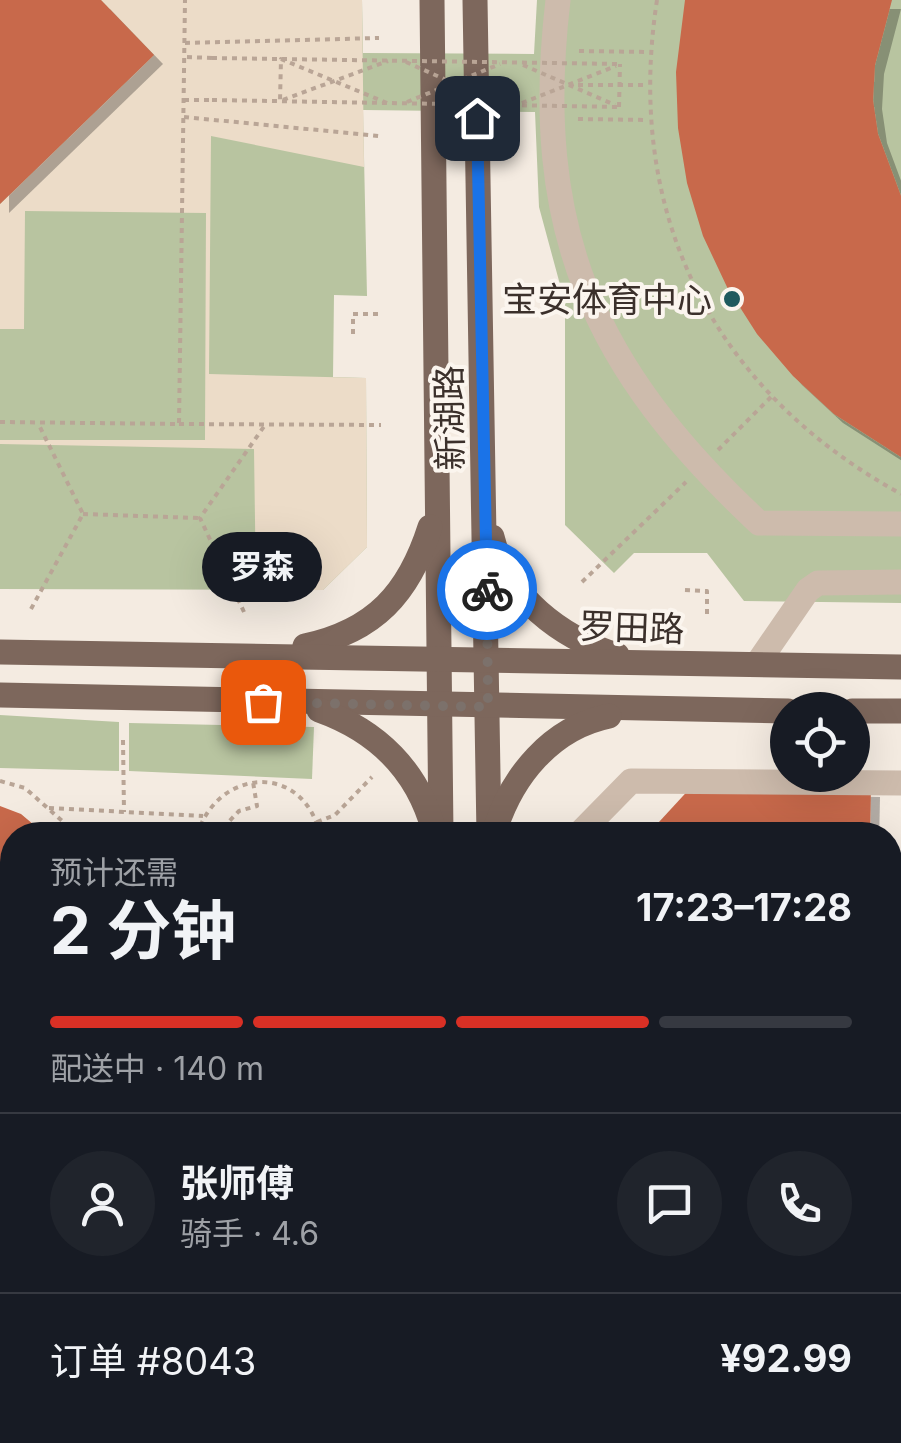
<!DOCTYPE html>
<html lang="zh">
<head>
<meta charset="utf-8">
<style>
  :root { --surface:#171b24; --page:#20242c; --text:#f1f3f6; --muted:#9ea1a6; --line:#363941; --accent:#d93025 }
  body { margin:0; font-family:Inter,"Noto Sans SC",sans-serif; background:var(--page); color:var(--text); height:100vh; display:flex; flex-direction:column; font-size:38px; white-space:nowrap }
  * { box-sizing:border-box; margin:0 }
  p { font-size:32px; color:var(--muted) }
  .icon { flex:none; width:55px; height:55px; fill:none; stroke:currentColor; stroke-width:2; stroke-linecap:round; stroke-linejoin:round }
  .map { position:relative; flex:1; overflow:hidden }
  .side { position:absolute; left:0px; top:822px; width:902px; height:622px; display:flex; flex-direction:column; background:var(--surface); border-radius:40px 40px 0 0; box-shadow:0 10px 40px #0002 }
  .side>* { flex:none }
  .controls { position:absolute; left:770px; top:692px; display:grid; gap:20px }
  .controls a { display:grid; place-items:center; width:100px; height:100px; border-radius:50%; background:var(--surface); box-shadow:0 10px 40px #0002; font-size:50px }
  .pin { position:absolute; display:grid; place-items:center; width:85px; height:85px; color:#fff; margin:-42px; border-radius:20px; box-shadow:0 5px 15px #0006 }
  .courier { position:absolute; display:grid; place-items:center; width:100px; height:100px; margin:-50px; border:8px solid #1a73e8; border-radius:50%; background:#fff; color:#222; box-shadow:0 2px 12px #0007 }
  .bubble { position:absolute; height:70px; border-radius:35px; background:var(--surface); box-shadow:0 10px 40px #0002; font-size:32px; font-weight:700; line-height:70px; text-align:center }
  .overview em { font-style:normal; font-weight:700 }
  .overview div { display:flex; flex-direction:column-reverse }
  .overview { display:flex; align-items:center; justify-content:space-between; height:170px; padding:0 50px }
  h1 { font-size:65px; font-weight:700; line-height:75px }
  .bar { display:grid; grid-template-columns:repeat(4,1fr); gap:15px 10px; align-content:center; height:120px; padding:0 50px }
  .bar i { height:12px; border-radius:8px; background:var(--line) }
  .bar .selected { background:var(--accent) }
  .bar p { grid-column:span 4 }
  .line { display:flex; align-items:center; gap:25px; padding:0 50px; border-top:2px solid var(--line) }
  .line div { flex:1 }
  .round { display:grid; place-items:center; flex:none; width:105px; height:105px; border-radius:52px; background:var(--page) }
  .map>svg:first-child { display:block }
  .green { fill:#b8c4a0 }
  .plaza { fill:#ecdcc8 }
  .building { fill:#c8694b; filter:url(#shadow) }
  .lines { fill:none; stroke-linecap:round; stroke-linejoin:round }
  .path { stroke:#b9a596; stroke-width:4; stroke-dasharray:5 5; stroke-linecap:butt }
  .minor { stroke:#cdbbac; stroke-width:25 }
  .major { stroke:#7d675c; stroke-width:25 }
  .path-bridge { stroke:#b9a596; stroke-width:4; stroke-dasharray:5 5; stroke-linecap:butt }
  .done { stroke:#7c716b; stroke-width:10; stroke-dasharray:0 18 }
  .route { stroke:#1a73e8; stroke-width:12 }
  .poi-dot { fill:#1f5a5e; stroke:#fbf5ee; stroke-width:4 }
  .labels { text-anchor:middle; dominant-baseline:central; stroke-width:8; stroke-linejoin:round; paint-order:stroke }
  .poi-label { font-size:35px; fill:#3b302b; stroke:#fbf5ee; text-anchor:end }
  .street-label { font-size:35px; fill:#3b302b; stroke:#fbf5ee }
</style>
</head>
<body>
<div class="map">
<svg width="901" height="1443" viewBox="0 0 901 1443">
  <defs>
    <filter id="shadow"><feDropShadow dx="9" dy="9" stdDeviation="0" flood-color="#0004"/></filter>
  </defs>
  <rect width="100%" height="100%" fill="#f4ebe1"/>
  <g class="green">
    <polygon points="0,0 362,0 363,53 534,54 537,0 901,0 901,603 744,601 707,553 634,553 614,573 565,525 565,303 539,207 535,112 363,110 367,296 334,295 333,377 366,378 367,547 323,590 0,589"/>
    <polygon points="0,715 119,722 119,771 0,768"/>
    <polygon points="129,723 314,727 312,779 129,771"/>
  </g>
  <polygon class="plaza" points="101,0 362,0 364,167 211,136 209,374 366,378 367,547 323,590 256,591 254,449 0,444 0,440 205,440 206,213 25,211 24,329 0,329 0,204 154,55"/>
  <g class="building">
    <polygon points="0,0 101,0 154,55 0,204"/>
    <polygon points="685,0 892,0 875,65 873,100 878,134 901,196 901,457 834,414 793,376 757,334 727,287 703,236 687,183 678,128 676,72"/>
    <polygon points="694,784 871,788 870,835 647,835"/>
    <polygon points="0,806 21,814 46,835 12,835 12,1260 0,1256"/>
    <polygon points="890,880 901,891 901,902 890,914"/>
    <polygon points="890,941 901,951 901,967 890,978"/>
    <polygon points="145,1432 181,1432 180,1443 144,1443"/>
    <polygon points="251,1432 389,1432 390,1443 250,1443"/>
  </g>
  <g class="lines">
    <g class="path">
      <path d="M657,0C624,213 712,390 901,494"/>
      <polyline points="185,43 379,38"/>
      <polyline points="579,51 649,52"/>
      <polyline points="187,57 212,58"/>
      <polyline points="578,85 647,85"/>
      <polyline points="184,100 212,100"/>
      <polyline points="387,103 281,59 280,101 388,61"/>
      <polyline points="619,107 620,64"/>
      <polyline points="184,117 379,136"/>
      <polyline points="578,119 648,120"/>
      <polyline points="353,334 353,314 380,314"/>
      <polyline points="0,422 179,424 185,0"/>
      <polyline points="179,424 381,425"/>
      <polyline points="718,450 771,397"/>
      <polyline points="83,514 198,518"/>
      <polyline points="582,582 686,482"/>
      <polyline points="685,590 707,591 707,618"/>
      <polyline points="31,609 83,514 38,423"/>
      <polyline points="244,612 200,518 265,425"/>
      <polyline points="123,740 124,812"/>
      <polyline points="0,781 25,788 78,835"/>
      <polyline points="49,808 203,816"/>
      <polyline points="317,822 335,815 372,777"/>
      <path d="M197,835C218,767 304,762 320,835"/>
      <polyline points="216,835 239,811 257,806 253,782"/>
    </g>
    <g class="minor">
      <path d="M558,0C531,230 593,368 759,523L901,524"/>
      <polyline points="757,664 808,590 818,583 901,582"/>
      <polyline points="578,835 631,781 901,783"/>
      <polyline points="0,1303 12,1303"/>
      <polyline points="137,1443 138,1432"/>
    </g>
    <g class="major">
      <polyline points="432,0 441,835"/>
      <polyline points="475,0 489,835"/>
      <path d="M492,537C506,596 561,638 617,655"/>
      <path d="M305,646C375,631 409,593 430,527"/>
      <polyline points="0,652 901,667"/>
      <polyline points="0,695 788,711"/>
      <path d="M319,710C378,731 418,771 434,831"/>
      <polyline points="852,711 901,711"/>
      <path d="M495,830C512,776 551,728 609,716"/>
      <polyline points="478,1432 479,1443"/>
      <polyline points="528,1432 529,1443"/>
    </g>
    <g class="path-bridge">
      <polyline points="212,58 620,64"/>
      <polyline points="406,62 498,103"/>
      <polyline points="523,65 615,105"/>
      <polyline points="212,100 619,107"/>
      <polyline points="407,102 500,64"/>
      <polyline points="522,103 616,66"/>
    </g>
  </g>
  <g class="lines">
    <polyline class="done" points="263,702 488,707 487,590"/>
    <polyline class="route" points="477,118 487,590"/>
  </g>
  <circle class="poi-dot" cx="732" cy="299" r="10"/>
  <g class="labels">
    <g class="poi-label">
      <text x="712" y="299">宝安体育中心</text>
    </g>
    <g class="street-label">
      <text transform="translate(449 418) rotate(-91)">新湖路</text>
      <text transform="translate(632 627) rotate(2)">罗田路</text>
    </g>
  </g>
</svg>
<div class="controls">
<a><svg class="icon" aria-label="locate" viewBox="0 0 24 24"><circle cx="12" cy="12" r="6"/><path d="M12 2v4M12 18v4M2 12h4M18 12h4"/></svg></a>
</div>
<div class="pin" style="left:263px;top:702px;background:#ea580c"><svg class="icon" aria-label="bag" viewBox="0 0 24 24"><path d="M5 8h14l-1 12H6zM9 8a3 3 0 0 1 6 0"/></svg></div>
<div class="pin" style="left:477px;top:118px;background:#1f2937"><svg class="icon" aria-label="home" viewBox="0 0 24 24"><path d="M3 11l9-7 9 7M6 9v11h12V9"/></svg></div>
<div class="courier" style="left:487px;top:590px"><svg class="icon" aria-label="bike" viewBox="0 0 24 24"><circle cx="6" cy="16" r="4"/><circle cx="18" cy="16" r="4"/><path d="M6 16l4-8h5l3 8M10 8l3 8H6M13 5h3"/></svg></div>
<div class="bubble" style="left:202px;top:532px;width:120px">罗森</div>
<section class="side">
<div class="overview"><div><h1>2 分钟</h1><p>预计还需</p></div><em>17:23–17:28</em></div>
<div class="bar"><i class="selected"></i><i class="selected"></i><i class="selected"></i><i></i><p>配送中 · 140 m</p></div>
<div class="line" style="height:180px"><a class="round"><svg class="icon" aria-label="person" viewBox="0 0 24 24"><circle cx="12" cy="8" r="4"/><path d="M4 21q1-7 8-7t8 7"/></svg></a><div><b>张师傅</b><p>骑手 · 4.6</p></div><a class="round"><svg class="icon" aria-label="chat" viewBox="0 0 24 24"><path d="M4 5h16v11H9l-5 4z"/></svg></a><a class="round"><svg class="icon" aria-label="phone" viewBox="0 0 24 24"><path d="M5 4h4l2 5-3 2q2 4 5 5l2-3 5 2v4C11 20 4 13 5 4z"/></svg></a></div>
<div class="line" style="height:130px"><div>订单 #8043</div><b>¥92.99</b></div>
</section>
</div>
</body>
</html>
